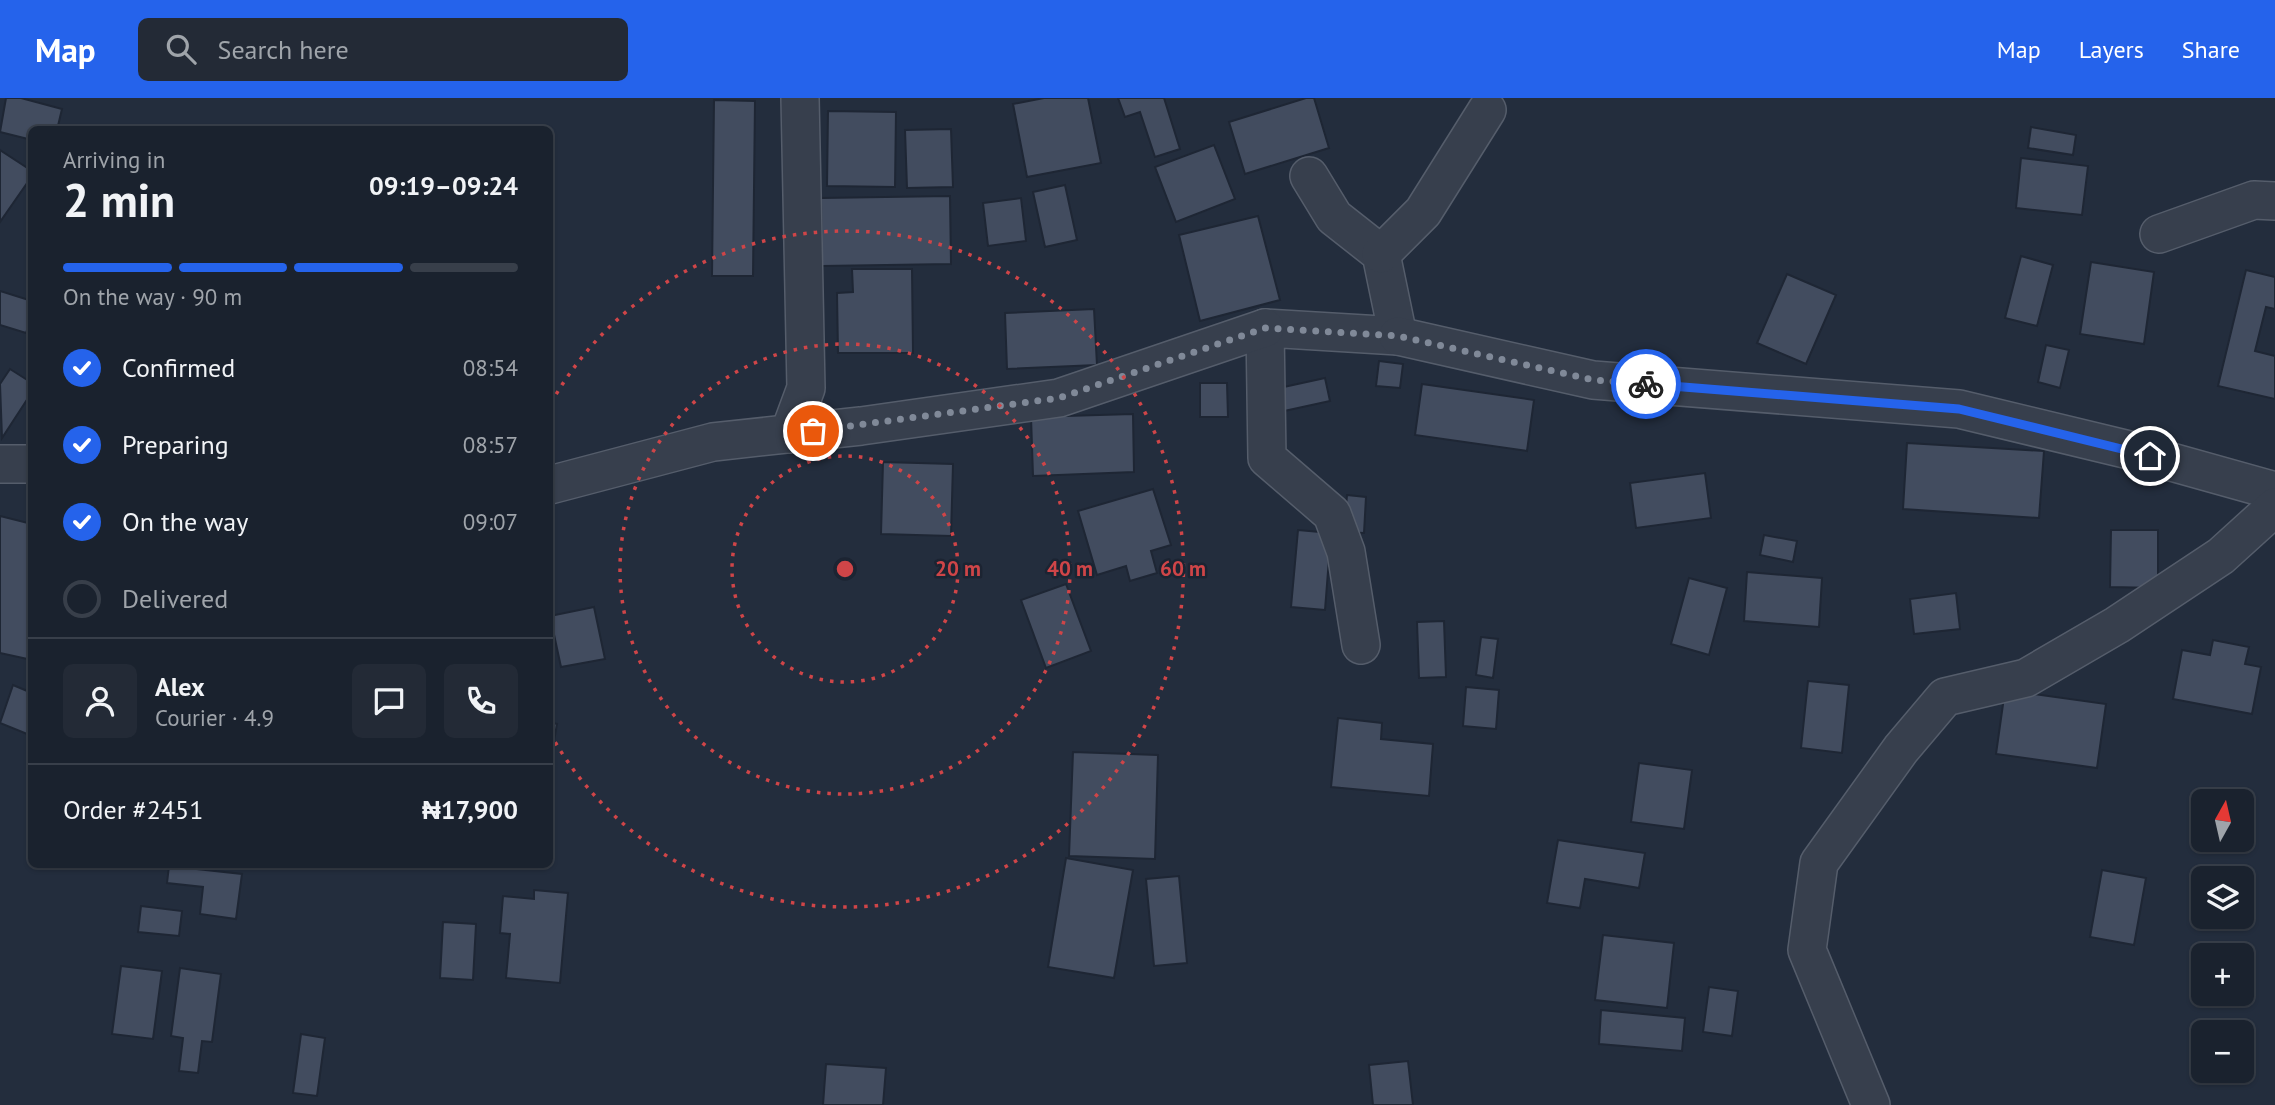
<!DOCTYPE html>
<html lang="en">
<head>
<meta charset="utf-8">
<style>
  :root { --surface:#1a222e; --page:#232a36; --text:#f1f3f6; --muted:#9fa4aa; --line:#383f4a; --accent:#2563eb }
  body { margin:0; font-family:"PT Sans",sans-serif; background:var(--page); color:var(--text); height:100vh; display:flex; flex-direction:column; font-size:26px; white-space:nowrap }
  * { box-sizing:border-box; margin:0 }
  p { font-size:23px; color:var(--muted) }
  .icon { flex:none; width:38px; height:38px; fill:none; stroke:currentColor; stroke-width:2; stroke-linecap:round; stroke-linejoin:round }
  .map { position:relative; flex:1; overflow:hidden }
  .panel { position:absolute; left:28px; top:28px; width:525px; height:742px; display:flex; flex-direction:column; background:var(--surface); border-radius:10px; box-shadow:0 2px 5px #0004,0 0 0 2px var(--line) }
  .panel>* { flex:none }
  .needle { width:46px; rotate:8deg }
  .fabs { position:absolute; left:2191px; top:691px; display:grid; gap:14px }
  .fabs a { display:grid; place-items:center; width:63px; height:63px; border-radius:10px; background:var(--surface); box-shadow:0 2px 5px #0004,0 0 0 2px var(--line); font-size:35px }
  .pin { position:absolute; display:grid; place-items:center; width:60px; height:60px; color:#fff; margin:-30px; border:4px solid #fff; border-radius:50%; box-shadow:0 2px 7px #0007 }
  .courier { position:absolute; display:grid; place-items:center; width:70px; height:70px; margin:-35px; border:5px solid #2563eb; border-radius:50%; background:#fff; color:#222; box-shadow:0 2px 9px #0007 }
  .headline em { font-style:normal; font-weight:800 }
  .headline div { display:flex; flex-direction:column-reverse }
  .headline { display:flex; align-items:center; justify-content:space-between; height:119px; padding:0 35px }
  h1 { font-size:46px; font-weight:800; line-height:52px }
  .bar { display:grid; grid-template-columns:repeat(4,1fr); gap:10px 7px; align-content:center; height:84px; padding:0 35px }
  .bar i { height:9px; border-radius:5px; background:var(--line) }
  .bar .current { background:var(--accent) }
  .bar p { grid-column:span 4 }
  .line { display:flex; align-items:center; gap:18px; padding:0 35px; border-top:2px solid var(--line) }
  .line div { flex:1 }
  .round { display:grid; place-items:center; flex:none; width:74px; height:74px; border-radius:10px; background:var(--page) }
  ol { padding:0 35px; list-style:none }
  li { display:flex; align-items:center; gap:21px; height:77px }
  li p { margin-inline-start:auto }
  li .icon { padding:7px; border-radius:50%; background:var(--accent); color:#fff; stroke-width:4 }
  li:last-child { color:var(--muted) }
  li i { width:38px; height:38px; border:4px solid var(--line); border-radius:50% }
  header { display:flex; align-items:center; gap:42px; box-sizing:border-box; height:98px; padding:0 35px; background:var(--accent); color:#fff }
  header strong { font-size:33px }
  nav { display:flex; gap:38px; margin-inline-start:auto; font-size:24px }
  .search { width:490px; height:63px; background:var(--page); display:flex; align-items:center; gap:18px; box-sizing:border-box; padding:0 24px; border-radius:10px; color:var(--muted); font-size:26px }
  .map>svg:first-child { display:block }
  .building { fill:#424c5f; stroke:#1e2634; stroke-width:2 }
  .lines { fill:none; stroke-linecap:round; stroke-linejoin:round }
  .minor-casing { stroke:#555d6b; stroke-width:40 }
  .minor { stroke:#373f4d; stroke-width:37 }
  .done { stroke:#808998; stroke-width:7; stroke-dasharray:0 12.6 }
  .route { stroke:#2563eb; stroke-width:9 }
  .ring { fill:none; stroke:#cf4548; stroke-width:3.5; stroke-dasharray:3.5 7 }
  .centre { fill:#cf4548; stroke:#1c2432; stroke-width:3.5 }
  .ring-label { font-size:21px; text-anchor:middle; font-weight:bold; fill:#cf4548; stroke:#1c2432; stroke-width:5; stroke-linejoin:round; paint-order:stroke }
</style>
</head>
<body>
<header>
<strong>Map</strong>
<div class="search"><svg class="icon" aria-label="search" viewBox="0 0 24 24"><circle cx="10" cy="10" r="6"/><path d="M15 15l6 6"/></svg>Search here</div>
<nav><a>Map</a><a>Layers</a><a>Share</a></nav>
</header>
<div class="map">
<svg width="2275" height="1007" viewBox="0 0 2275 1007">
  <rect width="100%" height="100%" fill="#232d3d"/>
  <g class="building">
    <polygon points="6,0 21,0 62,11 57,32 32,32 32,42 0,34"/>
    <polygon points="1044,0 1088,0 1101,65 1027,79 1013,6"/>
    <polygon points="1118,0 1164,0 1180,51 1155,59 1140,14 1125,19"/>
    <polygon points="1306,0 1314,0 1329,50 1245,76 1229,24"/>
    <polygon points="714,2 755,3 753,178 712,178"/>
    <polygon points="828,13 896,14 895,89 827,88"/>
    <polygon points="2031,29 2076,37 2073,57 2028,50"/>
    <polygon points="951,31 953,89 907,90 905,32"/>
    <polygon points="1214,47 1235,101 1176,124 1155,69"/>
    <polygon points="0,52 32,73 32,78 0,124"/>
    <polygon points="2021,60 2088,68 2082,117 2016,110"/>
    <polygon points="1065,87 1077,142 1045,149 1033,94"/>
    <polygon points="950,98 951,166 822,168 821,100"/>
    <polygon points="1021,100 1026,143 988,148 983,105"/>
    <polygon points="1258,118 1280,202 1200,223 1179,137"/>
    <polygon points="2021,158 2053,167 2037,228 2005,220"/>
    <polygon points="2091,164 2154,174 2144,246 2080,236"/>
    <polygon points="852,171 912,171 913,255 838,255 837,195 853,194"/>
    <polygon points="2246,172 2275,179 2275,211 2266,209 2255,253 2275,258 2275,301 2218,288"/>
    <polygon points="1787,176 1836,197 1806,266 1757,245"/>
    <polygon points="0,193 32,203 32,218 26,235 0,227"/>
    <polygon points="1094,211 1097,267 1007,271 1005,215"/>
    <polygon points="2046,247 2069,252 2060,290 2038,284"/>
    <polygon points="1379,263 1403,266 1400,290 1376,288"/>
    <polygon points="10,271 32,285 32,294 2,340 0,286"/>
    <polygon points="1325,280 1330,303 1275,315 1270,292"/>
    <polygon points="1200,285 1227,285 1228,319 1200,319"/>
    <polygon points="1422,286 1534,302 1527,353 1415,337"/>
    <polygon points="1133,316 1134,374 1033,378 1031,319"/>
    <polygon points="1907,345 2044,353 2039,420 1903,411"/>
    <polygon points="883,364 953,366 951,438 881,436"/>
    <polygon points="1705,375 1711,420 1636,430 1630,385"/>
    <polygon points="1153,391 1171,447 1151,453 1157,475 1130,483 1126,468 1097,477 1078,413"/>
    <polygon points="1347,397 1366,399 1364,435 1344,434"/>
    <polygon points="0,418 32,426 32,562 0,555"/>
    <polygon points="1298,432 1331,435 1325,512 1291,509"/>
    <polygon points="2111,432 2158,432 2158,490 2110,489"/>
    <polygon points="1764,437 1797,443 1793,464 1760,457"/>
    <polygon points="1747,474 1822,480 1819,529 1744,523"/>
    <polygon points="1689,480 1727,490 1709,557 1671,546"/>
    <polygon points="1066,486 1091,553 1046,570 1021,502"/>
    <polygon points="1956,495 1960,531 1914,536 1910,501"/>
    <polygon points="594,509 605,561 561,569 550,518"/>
    <polygon points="1444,523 1446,579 1419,580 1417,524"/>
    <polygon points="1481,539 1498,541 1493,580 1476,577"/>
    <polygon points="2213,542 2249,549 2245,566 2261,569 2252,616 2173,601 2182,552 2210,557"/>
    <polygon points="1808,583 1849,587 1842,655 1801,650"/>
    <polygon points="13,587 32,595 32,638 0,625"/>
    <polygon points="1466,589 1499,592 1496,631 1463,628"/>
    <polygon points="2005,592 2106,606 2097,670 1996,656"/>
    <polygon points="1338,620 1382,625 1381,641 1433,646 1429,698 1331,689"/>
    <polygon points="550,624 557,626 550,665"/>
    <polygon points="1073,654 1158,657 1155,761 1069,758"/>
    <polygon points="1639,665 1692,672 1684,731 1631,724"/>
    <polygon points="1558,742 1645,755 1639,790 1585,781 1580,810 1547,805"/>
    <polygon points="1066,760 1133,772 1114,880 1048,869"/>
    <polygon points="169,768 242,776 236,821 200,816 203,789 167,785"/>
    <polygon points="2102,772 2146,780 2134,847 2090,839"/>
    <polygon points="1179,778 1187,865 1154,868 1146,781"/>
    <polygon points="534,792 568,795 560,885 506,880 510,836 500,835 503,798 534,801"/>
    <polygon points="141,808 182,813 179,838 138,834"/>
    <polygon points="443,824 476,826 473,882 440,880"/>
    <polygon points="1603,837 1674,845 1667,910 1595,902"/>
    <polygon points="121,868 162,873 153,941 112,936"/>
    <polygon points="180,870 221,876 212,944 202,943 198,975 179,973 183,940 171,938"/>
    <polygon points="1709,889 1738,893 1732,938 1703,934"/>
    <polygon points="1601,912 1685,920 1682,953 1599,946"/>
    <polygon points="301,936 325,940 317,998 293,995"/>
    <polygon points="1408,963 1413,1007 1373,1007 1369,967"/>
    <polygon points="826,966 886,970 883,1007 823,1007"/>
  </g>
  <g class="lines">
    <g class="minor-casing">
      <g id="minor">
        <polyline points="1309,78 1334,119 1381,156 1398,238 1265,230 1267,360 1332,416 1346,454 1361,547"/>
        <polyline points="2159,136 2254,102 2275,103"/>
        <polyline points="1381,156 1423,114 1487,12"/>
        <polyline points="1398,238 1593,282 1959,311 2125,351 2275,393"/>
        <polyline points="789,336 806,290 800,0"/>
        <polyline points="0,366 32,366"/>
        <polyline points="550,387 713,344 861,328 1059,300 1265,230"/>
        <polyline points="1871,1007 1807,852 1819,765 1901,651 1945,599 2026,580 2117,527 2221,458 2275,409"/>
      </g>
    </g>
    <use href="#minor" class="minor"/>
  </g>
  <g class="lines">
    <polyline class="done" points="813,333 1059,300 1265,230 1398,238 1593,282 1646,286"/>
    <polyline class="route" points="1646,286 1959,311 2150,358"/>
  </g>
  <g class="ring">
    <circle cx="845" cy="471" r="113"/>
    <circle cx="845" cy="471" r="225"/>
    <path d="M551 305A338 338 0 1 1 551 637"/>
  </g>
  <circle cx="845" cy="471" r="10" class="centre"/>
  <g class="ring-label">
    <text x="958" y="478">20 m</text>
    <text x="1070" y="478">40 m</text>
    <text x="1183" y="478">60 m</text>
  </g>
</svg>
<div class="fabs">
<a><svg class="needle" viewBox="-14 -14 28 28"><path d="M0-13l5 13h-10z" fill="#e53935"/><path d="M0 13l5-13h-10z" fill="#9fa4aa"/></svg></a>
<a><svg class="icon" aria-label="layers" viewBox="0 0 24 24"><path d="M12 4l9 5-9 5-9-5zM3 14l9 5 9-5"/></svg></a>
<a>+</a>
<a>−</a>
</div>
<div class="pin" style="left:813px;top:333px;background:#ea580c"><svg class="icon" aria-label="bag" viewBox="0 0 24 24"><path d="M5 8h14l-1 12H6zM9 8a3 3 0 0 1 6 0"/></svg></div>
<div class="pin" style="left:2150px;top:358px;background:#1f2937"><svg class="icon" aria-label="home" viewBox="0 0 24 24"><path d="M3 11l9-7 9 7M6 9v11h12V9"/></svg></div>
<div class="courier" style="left:1646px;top:286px"><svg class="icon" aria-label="bike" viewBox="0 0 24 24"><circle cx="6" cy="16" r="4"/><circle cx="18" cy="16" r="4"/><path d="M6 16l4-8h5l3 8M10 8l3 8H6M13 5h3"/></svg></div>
<section class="panel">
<div class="headline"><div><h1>2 min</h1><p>Arriving in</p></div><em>09:19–09:24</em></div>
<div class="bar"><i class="current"></i><i class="current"></i><i class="current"></i><i></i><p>On the way · 90 m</p></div>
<ol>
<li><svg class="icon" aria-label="check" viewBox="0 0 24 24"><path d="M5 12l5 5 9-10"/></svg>Confirmed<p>08:54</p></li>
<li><svg class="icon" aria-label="check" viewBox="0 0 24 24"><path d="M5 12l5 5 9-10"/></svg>Preparing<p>08:57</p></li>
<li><svg class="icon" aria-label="check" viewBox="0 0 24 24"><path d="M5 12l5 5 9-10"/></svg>On the way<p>09:07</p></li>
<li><i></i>Delivered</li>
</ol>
<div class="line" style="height:126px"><a class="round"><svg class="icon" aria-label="person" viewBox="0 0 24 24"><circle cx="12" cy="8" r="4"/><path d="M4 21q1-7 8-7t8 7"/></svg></a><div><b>Alex</b><p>Courier · 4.9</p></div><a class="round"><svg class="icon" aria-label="chat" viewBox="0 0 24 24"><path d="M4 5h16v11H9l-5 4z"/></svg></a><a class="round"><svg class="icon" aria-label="phone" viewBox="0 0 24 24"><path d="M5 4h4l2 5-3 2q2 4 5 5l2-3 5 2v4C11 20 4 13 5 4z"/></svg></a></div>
<div class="line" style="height:91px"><div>Order #2451</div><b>₦17,900</b></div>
</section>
</div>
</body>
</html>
